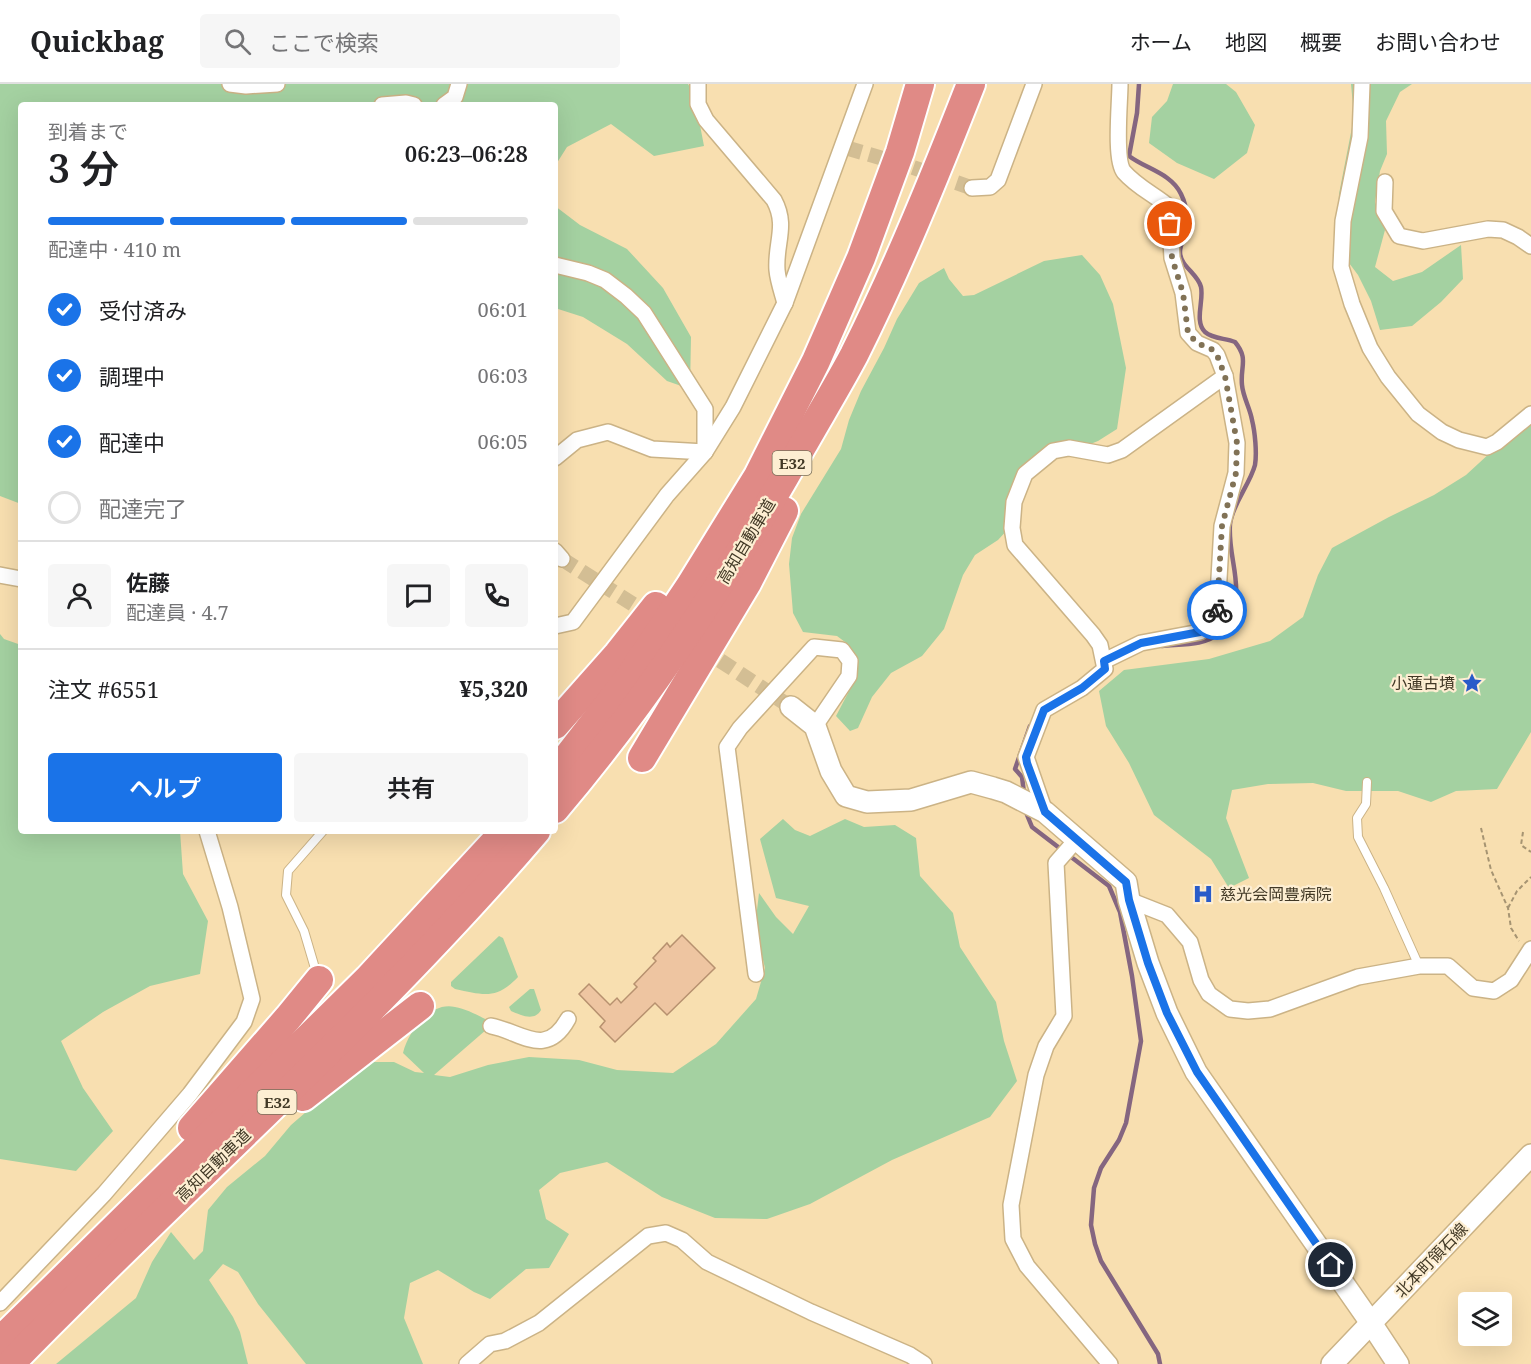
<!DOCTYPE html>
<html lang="ja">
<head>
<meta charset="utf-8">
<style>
  :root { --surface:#fff; --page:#f6f6f6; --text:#202124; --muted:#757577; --line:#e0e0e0; --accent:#1a73e8 }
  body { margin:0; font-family:"Noto Serif","Noto Sans JP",serif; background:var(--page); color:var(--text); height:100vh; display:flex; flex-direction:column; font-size:22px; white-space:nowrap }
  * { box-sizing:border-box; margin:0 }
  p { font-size:20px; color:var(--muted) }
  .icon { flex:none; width:33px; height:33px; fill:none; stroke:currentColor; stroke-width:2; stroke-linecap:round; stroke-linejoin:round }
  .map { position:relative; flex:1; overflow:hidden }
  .sheet { position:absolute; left:18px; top:18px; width:540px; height:732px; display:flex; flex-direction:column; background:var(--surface); border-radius:6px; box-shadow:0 6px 24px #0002 }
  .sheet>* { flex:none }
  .buttons { position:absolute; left:1458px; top:1208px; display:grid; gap:12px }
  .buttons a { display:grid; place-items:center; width:54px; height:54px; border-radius:6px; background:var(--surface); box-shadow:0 6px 24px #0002; font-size:30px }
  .pin { position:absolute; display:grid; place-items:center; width:51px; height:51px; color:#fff; margin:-26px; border:3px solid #fff; border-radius:50%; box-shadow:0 2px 6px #0007 }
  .courier { position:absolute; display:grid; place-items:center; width:60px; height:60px; margin:-30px; border:4px solid #1a73e8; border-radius:50%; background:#fff; color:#222; box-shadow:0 2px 8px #0007 }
  .overview em { font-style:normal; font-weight:600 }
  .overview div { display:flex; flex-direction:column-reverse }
  .overview { display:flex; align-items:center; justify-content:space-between; height:102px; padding:0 30px }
  h1 { font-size:39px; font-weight:600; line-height:45px }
  .bar { display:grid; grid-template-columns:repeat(4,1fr); gap:9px 6px; align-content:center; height:72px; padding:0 30px }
  .bar i { height:8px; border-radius:4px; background:var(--line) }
  .bar .selected { background:var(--accent) }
  .bar p { grid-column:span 4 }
  .line { display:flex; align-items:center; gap:15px; padding:0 30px; border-top:2px solid var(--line) }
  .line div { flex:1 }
  .round { display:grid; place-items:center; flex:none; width:63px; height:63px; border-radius:6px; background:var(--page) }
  ol { padding:0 30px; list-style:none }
  li { display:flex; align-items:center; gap:18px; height:66px }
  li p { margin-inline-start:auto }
  li .icon { padding:6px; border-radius:50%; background:var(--accent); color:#fff; stroke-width:4 }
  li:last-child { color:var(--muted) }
  li i { width:33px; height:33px; border:3px solid var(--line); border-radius:50% }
  .primary-button { display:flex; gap:12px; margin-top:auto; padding:12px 30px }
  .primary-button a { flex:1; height:69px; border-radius:6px; background:var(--accent); color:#fff; font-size:24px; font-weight:600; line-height:69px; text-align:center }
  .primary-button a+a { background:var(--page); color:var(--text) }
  header { display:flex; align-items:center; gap:36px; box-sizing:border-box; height:84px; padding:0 30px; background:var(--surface); border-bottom:2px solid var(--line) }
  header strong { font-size:28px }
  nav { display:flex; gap:33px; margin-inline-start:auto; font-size:21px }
  .search { width:420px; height:54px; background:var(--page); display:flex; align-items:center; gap:15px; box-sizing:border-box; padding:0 21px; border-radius:6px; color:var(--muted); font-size:22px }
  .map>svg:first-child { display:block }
  .green { fill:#a4d1a1 }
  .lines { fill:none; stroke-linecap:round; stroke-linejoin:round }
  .stream { stroke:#856680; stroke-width:4.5 }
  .building { fill:#eec5a1; stroke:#b7916f; stroke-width:1.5 }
  .street-tunnel { stroke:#d3be94; stroke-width:15; stroke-dasharray:15 8; stroke-linecap:butt }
  .lane-casing { stroke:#cbb386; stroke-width:10 }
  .street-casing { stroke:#cbb386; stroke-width:18 }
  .secondary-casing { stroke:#cbb386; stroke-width:24 }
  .highway-casing { stroke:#fff; stroke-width:32 }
  .path { stroke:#a69472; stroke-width:2; stroke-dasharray:4.5 3; stroke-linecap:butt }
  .lane { stroke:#fff; stroke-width:8 }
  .street { stroke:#fff; stroke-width:15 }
  .secondary { stroke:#fff; stroke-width:21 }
  .highway { stroke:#e08a86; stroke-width:28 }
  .done { stroke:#817256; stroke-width:6; stroke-dasharray:0 10.8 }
  .route { stroke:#1a73e8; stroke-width:8 }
  .labels { text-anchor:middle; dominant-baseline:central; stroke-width:4.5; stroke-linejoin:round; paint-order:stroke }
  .shield { fill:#fdeed2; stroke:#796f59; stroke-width:1.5 }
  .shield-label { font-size:15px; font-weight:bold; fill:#413825 }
  .street-label { font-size:16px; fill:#413825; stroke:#fdeed2 }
  .poi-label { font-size:16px; fill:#413825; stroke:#fdeed2; text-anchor:end }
</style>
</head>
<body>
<header>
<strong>Quickbag</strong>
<div class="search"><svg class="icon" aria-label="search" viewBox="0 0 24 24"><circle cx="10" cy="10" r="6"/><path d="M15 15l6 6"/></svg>ここで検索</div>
<nav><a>ホーム</a><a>地図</a><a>概要</a><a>お問い合わせ</a></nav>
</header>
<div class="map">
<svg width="1531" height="1280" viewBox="0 0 1531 1280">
  <rect width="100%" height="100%" fill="#f8dfb0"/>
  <g class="green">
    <polygon points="0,0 688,0 694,10 704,62 654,72 611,40 567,63 555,82 555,21 21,21 21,420 0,412"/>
    <polygon points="1173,0 1226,0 1236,8 1255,41 1247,69 1214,95 1177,79 1149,59 1152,33 1167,17"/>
    <polygon points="1351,0 1412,0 1400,8 1386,37 1387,70 1380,87 1375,118 1385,146 1375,183 1393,197 1422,188 1461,161 1463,195 1441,218 1412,242 1380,246 1371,217 1358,191 1343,171 1337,146 1339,110 1354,33"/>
    <polygon points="555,122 580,141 627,165 663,204 691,253 690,305 667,297 627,260 583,233 555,224"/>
    <polygon points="1082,171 1100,191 1113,220 1126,284 1117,345 1098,357 1045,378 1022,400 1022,430 998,456 975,471 963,491 944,545 922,572 891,589 872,613 858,644 850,647 836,632 858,590 855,571 845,558 837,552 803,548 793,529 789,480 792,454 801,430 841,365 849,336 861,307 884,264 897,235 919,199 944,184 949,195 963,212 974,211 1044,177"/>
    <polygon points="1531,340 1531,648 1497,705 1456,707 1431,718 1398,707 1346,707 1313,699 1268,700 1232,706 1226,734 1249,794 1229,804 1211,775 1154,731 1129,679 1106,642 1099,607 1124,586 1209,575 1270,557 1303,533 1318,491 1332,464 1389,433 1434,411 1466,391 1491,368"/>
    <polygon points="0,550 4,555 21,561 21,747 180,747 183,790 208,837 200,890 150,902 103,928 61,957 83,1004 113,1047 76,1087 0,1075"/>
    <path d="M783,735L795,746L810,752L845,735L864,743L895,741L916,754L920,792L953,829L960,863L996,918L1004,957L1017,997L990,1033L892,1076L810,1120L767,1135L715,1134L662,1113L607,1078L560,1089L539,1106L546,1135L569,1150L549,1184L526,1185L490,1215L474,1208L438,1186L410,1199L404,1234L423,1280H306L258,1220L238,1188L223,1180L209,1196L233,1233L240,1248L248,1280H56L136,1214L152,1178L171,1148L194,1176L203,1167L208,1126L227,1103L265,1072L291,1041L364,978H394L415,988L424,989L403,969C408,948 430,917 455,923C468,925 482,934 494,939L434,991L450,993L488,981L529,973L579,976L617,986L673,989L716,960L756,915L765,884L755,843L759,809L776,833L793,850L809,822L776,814L760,755Z"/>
    <path d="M499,852L503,854L518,893C496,916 484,911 455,905L451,902V898Z"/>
    <path d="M530,905H534L541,926C534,938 521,931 511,927L509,923Z"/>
  </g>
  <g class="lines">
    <g class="stream">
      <path d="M1139,0L1137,29L1129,72C1146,85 1171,89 1181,110C1187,122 1188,137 1185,150C1183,157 1180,161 1180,168C1180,182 1198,190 1201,203C1204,217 1194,237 1205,248C1213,255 1225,254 1235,258C1249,275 1240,282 1242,301C1243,313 1250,324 1252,336C1255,348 1257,369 1255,381C1250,400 1232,421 1230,440C1227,481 1252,511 1219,549C1206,562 1179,560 1162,562"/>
      <polyline points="1024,709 1022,693 1015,685 1030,642"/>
      <polyline points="1025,726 1032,743 1109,802 1120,828 1132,892 1141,957 1126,1039 1119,1056 1101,1084 1094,1104 1091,1141 1095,1160 1101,1177 1158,1270 1160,1280"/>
    </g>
  </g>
  <polygon class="building" points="682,851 715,884 667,931 655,919 615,958 600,943 605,937 579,910 589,900 610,921 617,914 621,919 637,903 634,900 656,877 653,874 667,859 670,863"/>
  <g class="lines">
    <g class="street-tunnel">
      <polyline points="847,64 909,82 972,104"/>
      <polyline points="562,475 653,533"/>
      <polyline points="701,564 791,623"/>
    </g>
    <g class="lane-casing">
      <g id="lane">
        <polyline points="1367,698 1366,720 1357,734 1358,753 1384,804 1419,882"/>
        <polyline points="317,891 304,847 286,811 288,787 323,747"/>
      </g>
    </g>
    <g class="street-casing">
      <g id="street">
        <polyline points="230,0 246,2 277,0"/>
        <path d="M698,0V20L706,36L774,116C788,142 775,159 777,186C778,197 782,208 785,219"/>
        <polyline points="1362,0 1360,53 1343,137 1341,183 1352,220 1370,264 1388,293 1418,330 1442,348 1459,356 1487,363 1497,358 1531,330"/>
        <polyline points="382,21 406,19 414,21"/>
        <polyline points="444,21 455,13 459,0"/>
        <polyline points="1385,98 1384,127 1399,152 1423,157 1488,145 1503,146 1518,153 1531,162"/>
        <polyline points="972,104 990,103 998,96 1034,0"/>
        <polyline points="555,181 588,189 605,196 626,212 644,229 705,325 705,368"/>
        <polyline points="555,374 577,356 608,348 652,365 705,368"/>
        <polyline points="555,467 562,475"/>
        <polyline points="0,491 21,495"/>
        <polyline points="555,542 573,538 667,411 705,368 733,323 785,219 865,0"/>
        <path d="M1104,577L1141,559L1200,548L1217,529L1222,442L1236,389L1237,359L1225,292L1217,271L1213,266L1197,259L1188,249L1183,209L1172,174L1169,123C1155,111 1137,103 1124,88C1114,76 1120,18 1120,0"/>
        <polyline points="1045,728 1026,673 1044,626 1082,604 1105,585 1100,561 1093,551 1015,461 1012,444 1014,418 1025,390 1053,367 1069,364 1108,371 1122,366 1225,292"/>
        <polyline points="1077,755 1056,779 1064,932 1046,962 1036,991 1011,1121 1013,1155 1027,1182 1110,1280"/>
        <polyline points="1129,816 1167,831 1190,858 1201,896 1209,910 1230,925 1248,927 1270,925 1358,893 1419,882 1448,882 1473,904 1494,907 1511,896 1531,865"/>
        <polyline points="756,890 727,663 740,644 814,563 842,566 850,577 849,592 815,642"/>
        <path d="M491,942C522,948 546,975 568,935"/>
        <polyline points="0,1219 104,1110 190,1010 244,938 252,915 230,823 207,747"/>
        <polyline points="467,1280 490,1260 505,1257 539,1239 648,1152 666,1149 682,1156 707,1178 811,1228 910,1271 924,1280"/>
      </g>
    </g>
    <g class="secondary-casing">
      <g id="secondary">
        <polyline points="791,623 815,642 831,687 846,712 867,718 911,716 971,698 993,704 1006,708 1045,728 1126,798 1129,816 1148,879 1167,929 1196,988 1371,1239 1398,1280"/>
        <polyline points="1332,1280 1531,1071"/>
      </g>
    </g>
    <g class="highway-casing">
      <g id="highway">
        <polyline points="555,641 618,570 656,522"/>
        <polyline points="642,674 747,499 784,427"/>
        <polyline points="555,689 627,596 690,502 758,392 816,277 861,174 900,68 920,0"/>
        <path d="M555,725C649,614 729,492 800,366C818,334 837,303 854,271C898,183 935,92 971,0"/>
        <polyline points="303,1013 420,922"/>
        <polyline points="192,1044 288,934 319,896"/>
        <polyline points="0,1257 368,895 505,747"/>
        <path d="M10,1280C184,1101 374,937 536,747"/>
      </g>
    </g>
    <g class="path">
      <polyline points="1481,744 1491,786 1508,824 1511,844 1519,857"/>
      <polyline points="1523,748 1521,761 1531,768"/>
      <polyline points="1508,824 1517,807 1531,793"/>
    </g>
    <use href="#lane" class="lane"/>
    <use href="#street" class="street"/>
    <use href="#secondary" class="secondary"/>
    <use href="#highway" class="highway"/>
  </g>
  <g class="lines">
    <polyline class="done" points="1170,140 1172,174 1183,209 1188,249 1197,259 1213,266 1217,271 1225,292 1237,359 1236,389 1222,442 1217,526"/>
    <polyline class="route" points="1217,526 1217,530 1200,548 1141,559 1104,577 1105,585 1082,604 1044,626 1026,673 1027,679 1045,728 1126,798 1129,816 1148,879 1167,929 1197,988 1331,1181"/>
  </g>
  <defs>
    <g id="sight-bare" transform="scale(1.62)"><path d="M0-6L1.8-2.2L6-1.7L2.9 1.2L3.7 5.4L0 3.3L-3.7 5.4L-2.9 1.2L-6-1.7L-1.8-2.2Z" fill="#295bc9" stroke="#fdeed2" stroke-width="2.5" paint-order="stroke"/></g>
    <g id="hospital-bare" transform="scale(1.62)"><path d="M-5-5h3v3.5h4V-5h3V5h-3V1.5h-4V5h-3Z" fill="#295bc9" stroke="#fdeed2" stroke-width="2.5" paint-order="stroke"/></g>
  </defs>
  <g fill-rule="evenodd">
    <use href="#sight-bare" x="1472" y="599"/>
    <use href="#hospital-bare" x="1203" y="810"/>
  </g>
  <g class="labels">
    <g class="shield">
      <rect x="772.5" y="367" width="39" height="24" rx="4.5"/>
      <rect x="257.5" y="1006" width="39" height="24" rx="4.5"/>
    </g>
    <g class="shield-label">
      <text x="792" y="379">E32</text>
      <text x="277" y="1018">E32</text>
    </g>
    <g class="street-label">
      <text transform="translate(746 457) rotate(-59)">高知自動車道</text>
      <text transform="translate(213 1081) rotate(-44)">高知自動車道</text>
      <text transform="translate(1431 1176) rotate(-46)">北本町領石線</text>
    </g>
    <g class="poi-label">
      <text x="1455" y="599">小蓮古墳</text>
      <text x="1220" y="810" text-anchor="start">慈光会岡豊病院</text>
    </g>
  </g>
</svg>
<div class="buttons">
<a><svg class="icon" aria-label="layers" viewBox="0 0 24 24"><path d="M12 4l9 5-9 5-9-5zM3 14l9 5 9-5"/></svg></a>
</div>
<div class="pin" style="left:1170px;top:140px;background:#ea580c"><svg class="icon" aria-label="bag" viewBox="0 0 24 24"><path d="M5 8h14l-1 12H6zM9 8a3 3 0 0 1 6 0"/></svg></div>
<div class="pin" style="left:1331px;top:1181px;background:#1f2937"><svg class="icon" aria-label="home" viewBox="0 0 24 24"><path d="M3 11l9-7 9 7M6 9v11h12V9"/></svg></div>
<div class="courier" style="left:1217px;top:526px"><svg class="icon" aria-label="bike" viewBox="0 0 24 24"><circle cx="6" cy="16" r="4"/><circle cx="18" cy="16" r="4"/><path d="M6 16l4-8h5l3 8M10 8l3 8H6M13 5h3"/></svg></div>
<section class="sheet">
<div class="overview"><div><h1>3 分</h1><p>到着まで</p></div><em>06:23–06:28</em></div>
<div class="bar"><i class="selected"></i><i class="selected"></i><i class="selected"></i><i></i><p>配達中 · 410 m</p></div>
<ol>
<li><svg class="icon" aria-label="check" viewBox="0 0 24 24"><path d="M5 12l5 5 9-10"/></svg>受付済み<p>06:01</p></li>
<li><svg class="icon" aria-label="check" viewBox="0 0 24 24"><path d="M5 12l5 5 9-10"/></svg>調理中<p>06:03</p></li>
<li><svg class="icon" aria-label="check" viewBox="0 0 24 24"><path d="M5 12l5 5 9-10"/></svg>配達中<p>06:05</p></li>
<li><i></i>配達完了</li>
</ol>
<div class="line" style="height:108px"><a class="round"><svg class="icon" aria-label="person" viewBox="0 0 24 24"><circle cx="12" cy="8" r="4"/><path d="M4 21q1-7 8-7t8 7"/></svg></a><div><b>佐藤</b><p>配達員 · 4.7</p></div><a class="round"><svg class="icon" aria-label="chat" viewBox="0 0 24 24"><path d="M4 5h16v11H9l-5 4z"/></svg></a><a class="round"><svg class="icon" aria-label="phone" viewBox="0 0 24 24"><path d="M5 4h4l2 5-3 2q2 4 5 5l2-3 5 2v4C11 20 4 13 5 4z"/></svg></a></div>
<div class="line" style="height:78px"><div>注文 #6551</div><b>¥5,320</b></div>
<div class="primary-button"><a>ヘルプ</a><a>共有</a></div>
</section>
</div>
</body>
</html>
